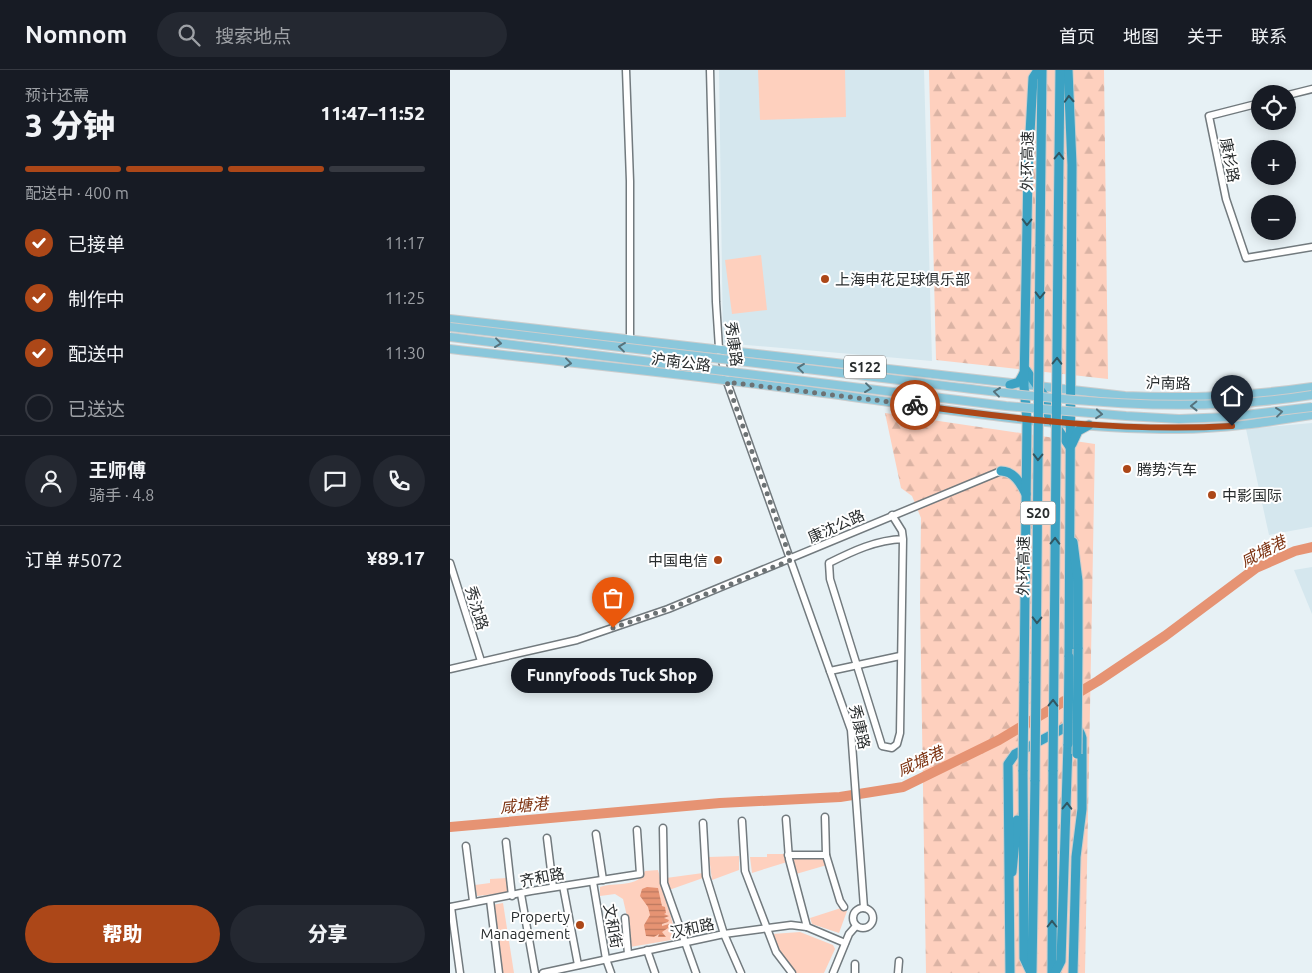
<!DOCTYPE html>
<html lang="zh">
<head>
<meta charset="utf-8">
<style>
  :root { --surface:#171b24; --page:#242831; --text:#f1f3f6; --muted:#9ea1a6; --line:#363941; --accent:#ac4718 }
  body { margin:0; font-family:Ubuntu,"Noto Sans SC",sans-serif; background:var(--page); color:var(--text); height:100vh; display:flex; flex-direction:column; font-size:19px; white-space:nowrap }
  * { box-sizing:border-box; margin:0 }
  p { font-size:16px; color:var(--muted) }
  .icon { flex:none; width:28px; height:28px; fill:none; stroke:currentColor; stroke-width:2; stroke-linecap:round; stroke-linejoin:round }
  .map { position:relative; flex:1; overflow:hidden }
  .drawer { display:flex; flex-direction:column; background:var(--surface); width:450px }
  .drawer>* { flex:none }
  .tools { position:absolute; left:801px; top:15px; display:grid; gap:10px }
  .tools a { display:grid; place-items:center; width:45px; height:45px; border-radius:50%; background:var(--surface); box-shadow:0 2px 12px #0003; font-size:25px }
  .pin { position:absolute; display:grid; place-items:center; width:42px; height:42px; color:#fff; margin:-51px -21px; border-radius:50% 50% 50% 0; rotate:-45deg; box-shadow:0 0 5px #0007 }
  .pin .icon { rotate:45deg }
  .courier { position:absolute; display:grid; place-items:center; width:50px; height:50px; margin:-25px; border:4px solid #ac4718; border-radius:50%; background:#fff; color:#222; box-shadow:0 1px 6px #0007 }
  .bubble { position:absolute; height:35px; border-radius:18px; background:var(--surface); box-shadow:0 2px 12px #0003; font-size:16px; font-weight:800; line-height:35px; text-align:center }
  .summary em { font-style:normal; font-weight:800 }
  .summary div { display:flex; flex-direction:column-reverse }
  .summary { display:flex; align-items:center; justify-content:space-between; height:85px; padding:0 25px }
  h1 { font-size:32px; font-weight:800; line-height:38px }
  .bar { display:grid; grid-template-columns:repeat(4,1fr); gap:8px 5px; align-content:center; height:60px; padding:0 25px }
  .bar i { height:6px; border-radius:4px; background:var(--line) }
  .bar .current { background:var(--accent) }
  .bar p { grid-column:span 4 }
  .line { display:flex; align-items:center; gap:12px; padding:0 25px; border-top:1px solid var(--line) }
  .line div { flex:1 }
  .round { display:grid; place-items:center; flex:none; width:52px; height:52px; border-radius:26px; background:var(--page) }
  ol { padding:0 25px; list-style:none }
  li { display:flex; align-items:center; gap:15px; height:55px }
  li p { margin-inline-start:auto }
  li .icon { padding:5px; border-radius:50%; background:var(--accent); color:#fff; stroke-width:4 }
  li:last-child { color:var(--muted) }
  li i { width:28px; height:28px; border:2px solid var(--line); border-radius:50% }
  .primary-button { display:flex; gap:10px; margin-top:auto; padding:10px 25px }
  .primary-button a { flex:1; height:58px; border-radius:30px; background:var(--accent); color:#fff; font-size:20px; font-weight:800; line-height:58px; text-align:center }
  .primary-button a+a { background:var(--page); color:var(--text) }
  header { display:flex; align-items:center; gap:30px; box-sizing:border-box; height:70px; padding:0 25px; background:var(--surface); border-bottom:1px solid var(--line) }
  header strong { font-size:24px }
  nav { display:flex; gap:28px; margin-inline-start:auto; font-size:18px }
  .search { width:350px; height:45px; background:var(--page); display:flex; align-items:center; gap:12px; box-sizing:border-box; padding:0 18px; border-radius:28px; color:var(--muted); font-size:19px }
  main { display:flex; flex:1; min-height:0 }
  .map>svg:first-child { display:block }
  .built { fill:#d5e7ee }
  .green { fill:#fed0be }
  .forest { fill:url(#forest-firs) }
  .water { fill:url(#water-rules) }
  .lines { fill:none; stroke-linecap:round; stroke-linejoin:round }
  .river { stroke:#e69373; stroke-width:10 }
  .minor-casing { stroke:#727a7e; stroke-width:9 }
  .major-casing { stroke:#cccdcd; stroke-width:10 }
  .highway-casing { stroke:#cccdcd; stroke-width:11 }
  .minor { stroke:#fff; stroke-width:6 }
  .major { stroke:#8ac7db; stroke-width:8 }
  .highway { stroke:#3ca2c3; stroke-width:9 }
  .major-bridge-casing { stroke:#cccdcd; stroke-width:10; stroke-linecap:butt }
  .highway-bridge-casing { stroke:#cccdcd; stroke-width:11; stroke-linecap:butt }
  .major-bridge { stroke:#8ac7db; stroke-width:8 }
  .highway-bridge { stroke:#3ca2c3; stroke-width:9 }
  .oneway { stroke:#305662 }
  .oneway2 { stroke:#55727c }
  .done { stroke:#6c7274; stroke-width:5; stroke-dasharray:0 9 }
  .route { stroke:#ac4718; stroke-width:6 }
  .poi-dot { fill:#ac4718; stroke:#fff; stroke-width:2 }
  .labels { text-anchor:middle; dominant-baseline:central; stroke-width:4; stroke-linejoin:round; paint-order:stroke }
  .shield { fill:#fff; stroke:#696c6d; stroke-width:1 }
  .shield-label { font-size:14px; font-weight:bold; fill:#292d2e }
  .street-label { font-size:15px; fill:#292d2e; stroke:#fff }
  .poi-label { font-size:15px; fill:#292d2e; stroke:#fff; text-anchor:start }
  .water-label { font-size:16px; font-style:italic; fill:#7d3312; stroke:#fff }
</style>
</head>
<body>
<header>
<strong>Nomnom</strong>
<div class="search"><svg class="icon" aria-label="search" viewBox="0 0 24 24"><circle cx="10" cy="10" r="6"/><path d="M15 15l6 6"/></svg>搜索地点</div>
<nav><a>首页</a><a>地图</a><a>关于</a><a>联系</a></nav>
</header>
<main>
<section class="drawer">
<div class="summary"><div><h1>3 分钟</h1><p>预计还需</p></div><em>11:47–11:52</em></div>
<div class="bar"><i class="current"></i><i class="current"></i><i class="current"></i><i></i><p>配送中 · 400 m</p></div>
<ol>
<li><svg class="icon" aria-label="check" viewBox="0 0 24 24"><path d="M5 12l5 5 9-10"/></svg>已接单<p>11:17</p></li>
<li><svg class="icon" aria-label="check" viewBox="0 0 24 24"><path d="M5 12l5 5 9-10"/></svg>制作中<p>11:25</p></li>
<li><svg class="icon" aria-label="check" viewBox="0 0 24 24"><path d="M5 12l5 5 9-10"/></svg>配送中<p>11:30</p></li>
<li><i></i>已送达</li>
</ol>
<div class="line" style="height:90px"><a class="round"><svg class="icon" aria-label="person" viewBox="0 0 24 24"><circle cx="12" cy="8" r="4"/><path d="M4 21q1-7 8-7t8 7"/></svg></a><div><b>王师傅</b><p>骑手 · 4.8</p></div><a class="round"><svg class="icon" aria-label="chat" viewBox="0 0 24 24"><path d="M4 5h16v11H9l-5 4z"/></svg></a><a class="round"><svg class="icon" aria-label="phone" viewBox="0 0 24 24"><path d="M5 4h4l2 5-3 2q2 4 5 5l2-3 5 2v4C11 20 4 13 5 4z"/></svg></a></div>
<div class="line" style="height:65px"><div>订单 #5072</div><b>¥89.17</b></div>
<div class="primary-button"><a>帮助</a><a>分享</a></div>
</section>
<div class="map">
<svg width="862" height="903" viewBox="0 0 862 903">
  <defs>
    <pattern id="forest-firs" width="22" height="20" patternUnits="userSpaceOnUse" patternTransform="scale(1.25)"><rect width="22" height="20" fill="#fed0be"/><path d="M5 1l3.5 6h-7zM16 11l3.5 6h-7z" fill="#dab3a4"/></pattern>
    <pattern id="water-rules" width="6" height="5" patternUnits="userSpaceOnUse" patternTransform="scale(1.25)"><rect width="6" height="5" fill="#e69373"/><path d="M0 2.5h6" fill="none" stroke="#ba785f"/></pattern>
  </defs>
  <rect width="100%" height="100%" fill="#e7f1f5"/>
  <g class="built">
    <polygon points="269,0 474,0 482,291 273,273"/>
    <polygon points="862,353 862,457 819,465 796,359"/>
    <polygon points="862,497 862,544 844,500"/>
  </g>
  <g class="green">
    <polygon points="308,0 395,0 396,47 310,50"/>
    <polygon points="311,185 317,240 282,244 275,190"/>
    <polygon points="317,784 335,784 337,792 302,803 300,787 317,787"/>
    <polygon points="289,786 289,800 262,810 259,787"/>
    <polygon points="342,788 374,789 377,795 346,804"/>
    <path d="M208,800L227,869L180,877L179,855L173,829L165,824L150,826V817C164,812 189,818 195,801Z"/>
    <polygon points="253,803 253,808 219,820 216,808"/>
    <polygon points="57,808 58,821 55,823 27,826 25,815 40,813 40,809"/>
    <polygon points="53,833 64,903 53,903 42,835"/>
    <polygon points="391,838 397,841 389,863 362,854 360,848"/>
    <polygon points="350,862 383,875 385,879 374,903 345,903 328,880 322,864"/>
  </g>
  <g class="forest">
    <polygon points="479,0 654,0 658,309 486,290"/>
    <polygon points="435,343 645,374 635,903 476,903 470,532 471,448 462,426 451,418"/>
  </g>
  <polygon class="water" points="197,817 208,818 212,836 215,837 216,843 214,844 219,846 214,848 219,850 218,852 212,854 212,856 219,854 221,856 212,862 216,867 208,867 209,864 204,867 196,866 194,855 200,845 198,837 190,826 192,819"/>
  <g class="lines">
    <polyline class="river" points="0,757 270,733 390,727 453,717 549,670 648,611 715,566 806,498 845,481 862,477"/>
    <g class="minor-casing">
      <g id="minor">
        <polyline points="176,0 180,111 180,270"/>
        <polyline points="260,0 266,232 269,278 277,312 401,660 414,838"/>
        <polyline points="838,25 862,19"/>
        <polyline points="810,33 759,46 776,129 796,188 862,177"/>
        <path d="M442,445L452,461L453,469C426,470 403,481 379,493L380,509L432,676L442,678L447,674L450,663L453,469"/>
        <polyline points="0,493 31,591"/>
        <polyline points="0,599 127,570 218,539 551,401"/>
        <polyline points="380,601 450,586"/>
        <polyline points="375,747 376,785 390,831 394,837"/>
        <polyline points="336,749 339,789 357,857"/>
        <polyline points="292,751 295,801 326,882 342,903"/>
        <polyline points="253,753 256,806 274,864 291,903"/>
        <polyline points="213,758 214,813 246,903"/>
        <polyline points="146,764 153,810"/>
        <polyline points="97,768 103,817"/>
        <polyline points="56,772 62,826"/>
        <polyline points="16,776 23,831"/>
        <polyline points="338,785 376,785"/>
        <polyline points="143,812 156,889 161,903"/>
        <polyline points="113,816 128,895"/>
        <polyline points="71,824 85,903"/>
        <polyline points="40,830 49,903"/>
        <polyline points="0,837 81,821 190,804 187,760"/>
        <polyline points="1,837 10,903"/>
        <circle cx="413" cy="848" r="10"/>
        <polyline points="175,848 178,884"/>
        <polyline points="197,880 205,903"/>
        <polyline points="93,903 274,864 341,855 357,857 395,873"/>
        <polyline points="383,903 399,864 406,856"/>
        <polyline points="405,903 405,894"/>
        <polyline points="448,903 449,891"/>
      </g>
    </g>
    <g class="major-casing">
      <g id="major">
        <path d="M0,249L675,326C738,329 799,326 862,317"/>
        <path d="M0,279C120,293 240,304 359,321C481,337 604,359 728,359C773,359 818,352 862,345"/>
      </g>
    </g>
    <g class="highway-casing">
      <g id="highway">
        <polyline points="618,0 622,95 619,587"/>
        <polyline points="590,176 592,0"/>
        <polyline points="608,176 610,0"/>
        <polyline points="576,300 603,338 620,354"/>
        <polyline points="560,315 569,312 574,303"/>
        <polyline points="591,334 620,377"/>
        <polyline points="622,374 628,361 639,355"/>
        <path d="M551,401C564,401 571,414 576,424"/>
        <polyline points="623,472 628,511 628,579"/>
        <polyline points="574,613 577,350 574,316 578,100 583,8 588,0"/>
        <polyline points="573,700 574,888 581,903"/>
        <polyline points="562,802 567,750"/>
        <polyline points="582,902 585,710"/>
        <path d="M560,903L558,694L565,684L618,656C626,656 630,660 632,668V739L626,787L623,903"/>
        <polyline points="602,903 603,700"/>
        <polyline points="605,903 611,891 618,674"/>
      </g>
    </g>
    <use href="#minor" class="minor"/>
    <use href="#major" class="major"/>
    <use href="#highway" class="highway"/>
    <g class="major-bridge-casing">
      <g id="major-bridge">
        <path d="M0,257C147,274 294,292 441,309C581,326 722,348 862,325"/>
        <polyline points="0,267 556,336 676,346 729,349 779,347 862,337"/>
      </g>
    </g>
    <g class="highway-bridge-casing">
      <g id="highway-bridge">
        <polyline points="618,674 619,587"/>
        <polyline points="627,684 628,579"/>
        <polyline points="573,700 574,613"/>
        <polyline points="603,700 608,176"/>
        <polyline points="585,710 590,176"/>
      </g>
    </g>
    <use href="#major-bridge" class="major-bridge"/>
    <use href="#highway-bridge" class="highway-bridge"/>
  </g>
  <defs><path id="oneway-chevron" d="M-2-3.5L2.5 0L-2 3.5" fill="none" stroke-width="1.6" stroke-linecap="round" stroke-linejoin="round" transform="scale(1.25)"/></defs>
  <g class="oneway">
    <use href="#oneway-chevron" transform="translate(619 29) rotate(-93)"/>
    <use href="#oneway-chevron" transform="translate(609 86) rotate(-89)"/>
    <use href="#oneway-chevron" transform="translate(577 152) rotate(91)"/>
    <use href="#oneway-chevron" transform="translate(590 225) rotate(91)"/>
    <use href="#oneway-chevron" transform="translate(607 291) rotate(-89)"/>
    <use href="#oneway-chevron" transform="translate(588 387) rotate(91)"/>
    <use href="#oneway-chevron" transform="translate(605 471) rotate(-89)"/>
    <use href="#oneway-chevron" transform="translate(587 550) rotate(91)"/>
    <use href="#oneway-chevron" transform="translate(603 633) rotate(-89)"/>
    <use href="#oneway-chevron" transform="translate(617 736) rotate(-89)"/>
    <use href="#oneway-chevron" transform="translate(602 854) rotate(-90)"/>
  </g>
  <g class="oneway2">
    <use href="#oneway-chevron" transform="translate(48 273) rotate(7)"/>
    <use href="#oneway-chevron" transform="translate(172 277) rotate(-173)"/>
    <use href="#oneway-chevron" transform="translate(118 293) rotate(7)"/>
    <use href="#oneway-chevron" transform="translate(351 298) rotate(-173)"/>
    <use href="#oneway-chevron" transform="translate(418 318) rotate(7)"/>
    <use href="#oneway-chevron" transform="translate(547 322) rotate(-173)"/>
    <use href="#oneway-chevron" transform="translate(744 336) rotate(179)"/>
    <use href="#oneway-chevron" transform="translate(829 342) rotate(-7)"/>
    <use href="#oneway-chevron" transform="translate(649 344) rotate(5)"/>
  </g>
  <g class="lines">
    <polyline class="done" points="163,558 218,539 341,490 277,312 465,335"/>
    <path class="route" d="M465,335C571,350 676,362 782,356"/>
  </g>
  <g class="poi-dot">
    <circle cx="375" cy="209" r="5"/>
    <circle cx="677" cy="399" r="5"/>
    <circle cx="762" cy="425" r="5"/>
    <circle cx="268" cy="490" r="5"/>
    <circle cx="130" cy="855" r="5"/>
  </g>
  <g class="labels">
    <g class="shield">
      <rect x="394" y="285.5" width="42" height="23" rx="4"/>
      <rect x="570.5" y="431.5" width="35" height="23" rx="4"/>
    </g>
    <g class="shield-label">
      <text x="415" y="297">S122</text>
      <text x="588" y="443">S20</text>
    </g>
    <g class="street-label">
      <text transform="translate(780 90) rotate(79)">康杉路</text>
      <text transform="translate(577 91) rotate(-89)">外环高速</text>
      <text transform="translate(284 274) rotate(82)">秀康路</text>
      <text transform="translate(231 292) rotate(7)">沪南公路</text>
      <text transform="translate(718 313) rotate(1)">沪南路</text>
      <text transform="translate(386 456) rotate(-24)">康沈公路</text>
      <text transform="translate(573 496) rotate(-89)">外环高速</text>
      <text transform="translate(27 538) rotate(73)">秀沈路</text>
      <text transform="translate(410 657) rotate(77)">秀康路</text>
      <text transform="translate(92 807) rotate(-11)">齐和路</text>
      <text transform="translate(163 856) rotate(80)">文和街</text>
      <text transform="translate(242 858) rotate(-12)">汉和路</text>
    </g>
    <g class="poi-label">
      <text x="385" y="209">上海申花足球俱乐部</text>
      <text x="687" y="399">腾势汽车</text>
      <text x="772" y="425">中影国际</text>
      <text x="258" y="490" text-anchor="end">中国电信</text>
      <text x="120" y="846" text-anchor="end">Property<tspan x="120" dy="17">Management</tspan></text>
    </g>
    <g class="water-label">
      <text transform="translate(813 481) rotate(-27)">咸塘港</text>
      <text transform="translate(470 691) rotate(-24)">咸塘港</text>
      <text transform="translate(74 735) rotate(-5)">咸塘港</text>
    </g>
  </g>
</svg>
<div class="tools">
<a><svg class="icon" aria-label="locate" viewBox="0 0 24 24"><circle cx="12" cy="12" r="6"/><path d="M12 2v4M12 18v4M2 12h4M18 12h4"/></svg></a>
<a>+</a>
<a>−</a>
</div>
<div class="pin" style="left:163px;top:558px;background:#ea580c"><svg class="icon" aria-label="bag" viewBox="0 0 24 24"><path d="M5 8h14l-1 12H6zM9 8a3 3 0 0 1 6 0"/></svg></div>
<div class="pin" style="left:782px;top:356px;background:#1f2937"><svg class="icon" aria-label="home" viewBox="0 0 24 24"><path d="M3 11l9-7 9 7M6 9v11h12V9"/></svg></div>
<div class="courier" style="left:465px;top:335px"><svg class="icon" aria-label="bike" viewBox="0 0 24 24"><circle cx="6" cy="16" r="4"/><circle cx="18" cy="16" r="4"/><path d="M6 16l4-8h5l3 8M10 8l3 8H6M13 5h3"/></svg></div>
<div class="bubble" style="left:61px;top:588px;width:202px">Funnyfoods Tuck Shop</div>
</div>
</main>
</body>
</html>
